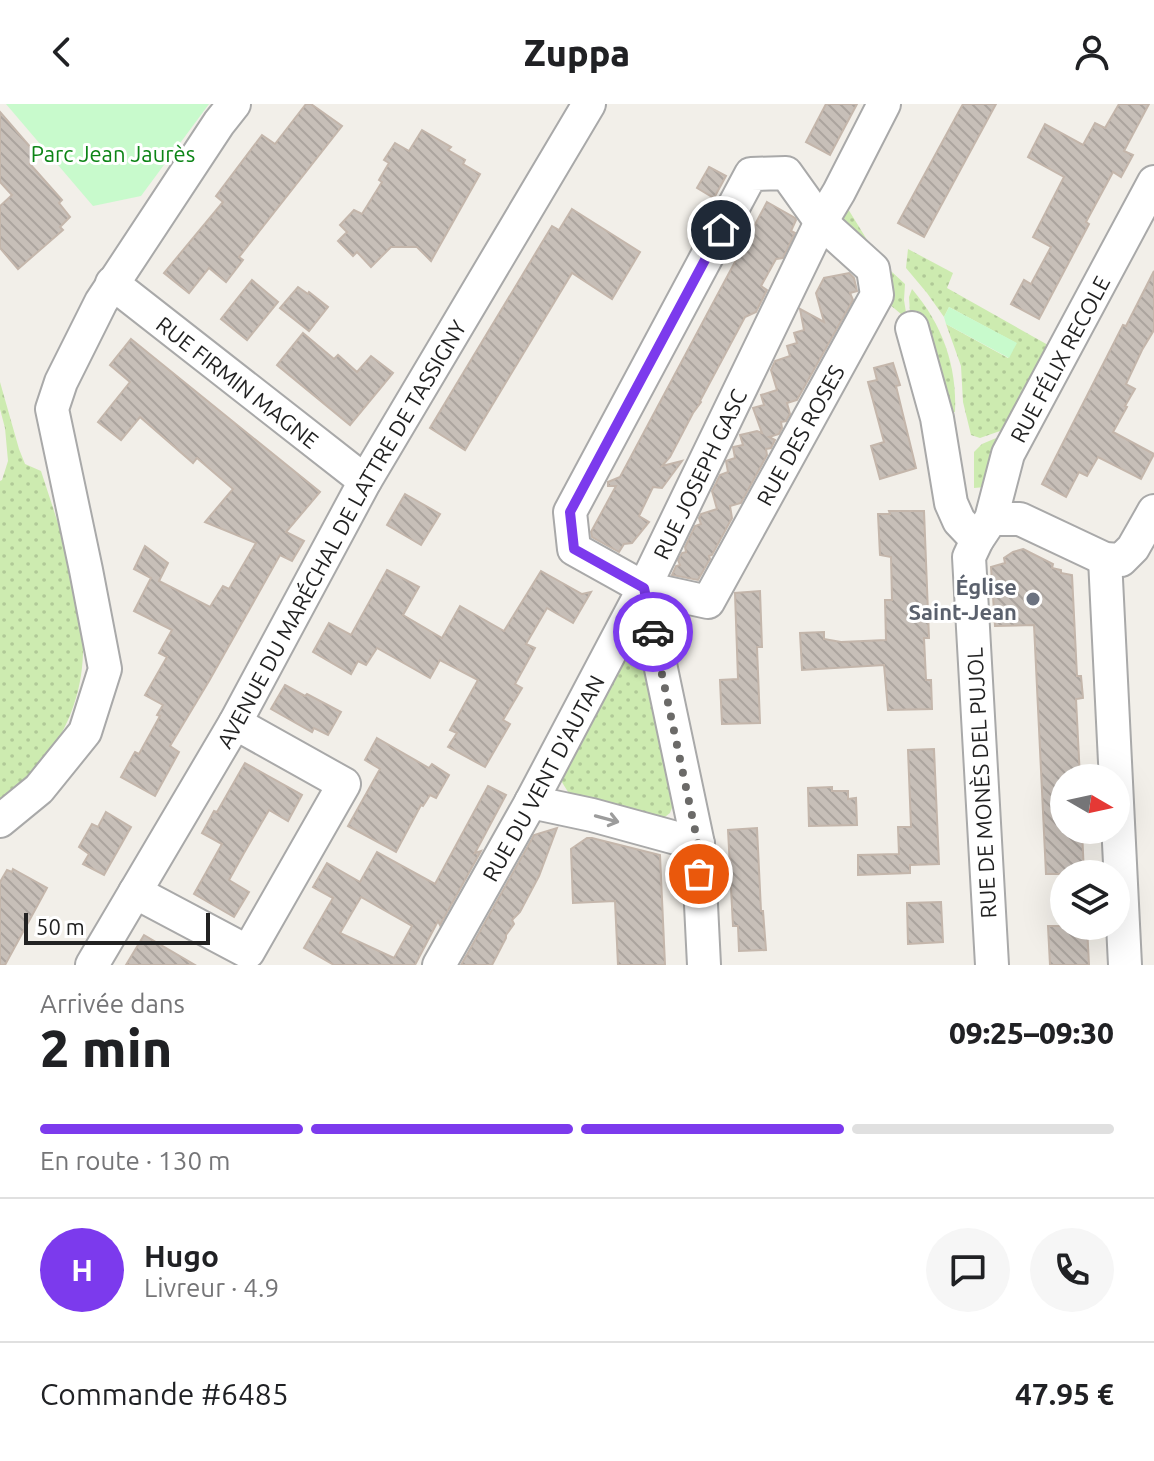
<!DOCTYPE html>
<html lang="fr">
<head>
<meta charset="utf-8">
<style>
  :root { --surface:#fff; --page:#f6f6f6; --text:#202124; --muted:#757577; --line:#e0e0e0; --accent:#7c3aed }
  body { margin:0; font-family:Ubuntu,sans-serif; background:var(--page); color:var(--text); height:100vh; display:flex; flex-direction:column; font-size:30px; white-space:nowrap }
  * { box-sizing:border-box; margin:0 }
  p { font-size:26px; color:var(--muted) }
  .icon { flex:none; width:44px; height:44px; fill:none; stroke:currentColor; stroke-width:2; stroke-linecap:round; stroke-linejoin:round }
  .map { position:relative; height:861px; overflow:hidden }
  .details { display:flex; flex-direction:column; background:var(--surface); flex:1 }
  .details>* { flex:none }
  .needle { width:52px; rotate:99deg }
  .tools { position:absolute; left:1050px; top:660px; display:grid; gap:16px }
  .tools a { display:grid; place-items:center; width:80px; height:80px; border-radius:50%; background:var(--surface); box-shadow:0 8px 32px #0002; font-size:40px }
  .scale { position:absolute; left:24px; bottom:20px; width:186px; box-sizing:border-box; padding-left:8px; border:4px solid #222; border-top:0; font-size:22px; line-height:28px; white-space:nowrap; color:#222; -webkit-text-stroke:6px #fff; paint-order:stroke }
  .pin { position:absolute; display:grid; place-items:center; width:68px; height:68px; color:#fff; margin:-34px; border:4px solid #fff; border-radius:50%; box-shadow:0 2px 8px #0007 }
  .courier { position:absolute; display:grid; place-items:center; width:80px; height:80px; margin:-40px; border:6px solid #7c3aed; border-radius:50%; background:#fff; color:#222; box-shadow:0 2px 10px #0007 }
  .head em { font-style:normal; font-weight:800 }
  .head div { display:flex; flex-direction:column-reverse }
  .head { display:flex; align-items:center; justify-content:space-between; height:136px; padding:0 40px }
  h1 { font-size:52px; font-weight:800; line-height:60px }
  .bar { display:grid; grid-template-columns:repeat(4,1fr); gap:12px 8px; align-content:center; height:96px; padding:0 40px }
  .bar i { height:10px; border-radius:6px; background:var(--line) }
  .bar .selected { background:var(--accent) }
  .bar p { grid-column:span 4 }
  .line { display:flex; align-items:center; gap:20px; padding:0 40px; border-top:2px solid var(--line) }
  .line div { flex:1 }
  .round { display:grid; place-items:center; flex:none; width:84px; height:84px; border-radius:42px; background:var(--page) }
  header { display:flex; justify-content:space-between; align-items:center; height:104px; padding:0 40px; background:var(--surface); font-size:36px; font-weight:800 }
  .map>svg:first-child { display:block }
  .grass { fill:url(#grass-dots) }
  .park { fill:#c8facc }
  .building { fill:url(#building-back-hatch); stroke:#c4b6ab; stroke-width:2; fill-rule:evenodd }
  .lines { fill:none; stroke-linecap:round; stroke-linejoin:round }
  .minor-casing { stroke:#a9a9a9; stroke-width:36 }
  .minor { stroke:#fff; stroke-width:32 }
  .oneway { stroke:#9c9c9c }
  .done { stroke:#6b6a68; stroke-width:8; stroke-dasharray:0 14.4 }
  .route { stroke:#7c3aed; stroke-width:10 }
  .worship-dot { fill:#6b7280; stroke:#fff; stroke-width:3 }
  .labels { text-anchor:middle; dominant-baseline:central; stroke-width:6; stroke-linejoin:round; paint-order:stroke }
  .park-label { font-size:22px; fill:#0c8416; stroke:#fff }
  .street-label { font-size:22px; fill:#222; stroke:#fff }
  .worship-label { font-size:22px; font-weight:bold; fill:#5b616d; stroke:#fff; text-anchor:end }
</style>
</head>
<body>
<header><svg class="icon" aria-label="back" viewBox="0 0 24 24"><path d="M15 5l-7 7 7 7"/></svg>Zuppa<svg class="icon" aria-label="person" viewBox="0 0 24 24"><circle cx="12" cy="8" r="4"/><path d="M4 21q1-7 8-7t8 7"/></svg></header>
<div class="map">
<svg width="1154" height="861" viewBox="0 0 1154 861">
  <defs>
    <pattern id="grass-dots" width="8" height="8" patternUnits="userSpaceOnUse" patternTransform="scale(2)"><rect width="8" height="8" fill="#cdebb0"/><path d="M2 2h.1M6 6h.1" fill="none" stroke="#b0c997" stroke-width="1.8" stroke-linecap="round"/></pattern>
    <pattern id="building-back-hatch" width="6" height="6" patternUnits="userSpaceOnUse" patternTransform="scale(2)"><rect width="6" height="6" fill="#c7bfb8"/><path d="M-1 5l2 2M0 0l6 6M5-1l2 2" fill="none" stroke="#aba49e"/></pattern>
  </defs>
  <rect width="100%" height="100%" fill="#f2efe9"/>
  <g class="grass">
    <polygon points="845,100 880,157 905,180 904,196 907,215 889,200 840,119"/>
    <polygon points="908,145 953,169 947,184 1048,241 1007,322 1000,327 980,334 971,331 963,298 961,262 946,220 1008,254 1016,239 949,203 944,213 927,189 906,164"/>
    <path d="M912,185C942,220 957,261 955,308L941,311L910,209L909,193Z"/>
    <path d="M0,278L19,345L25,360L41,367C74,471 117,565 40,662C29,676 13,688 0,700V377L2,376L8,357L5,324L0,305Z"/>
    <polygon points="1001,332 985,383 974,384 974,348 982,340"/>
    <polygon points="629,542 638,543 645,549 675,696 670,709 661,716 573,696 560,675"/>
  </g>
  <g class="park">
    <polygon points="6,0 209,0 141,92 93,102"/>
    <polygon points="949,203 1017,239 1009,254 946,220 944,213"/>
  </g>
  <g class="building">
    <polygon points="306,0 311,0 342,22 239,153 243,156 226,178 209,164 189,189 164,169 223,98 216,92 262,31 275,40"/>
    <polygon points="826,0 857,0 830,51 806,38"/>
    <polygon points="963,0 996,0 924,133 898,119"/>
    <polygon points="1119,0 1149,0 1124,47 1133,51 1121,73 1113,68 1086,118 1089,120 1039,215 1011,200 1024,176 1031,180 1051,143 1033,133 1064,73 1028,53 1045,20 1083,41 1095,19 1105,24"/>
    <polygon points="0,8 38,52 30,60 62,96 59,99 70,113 60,123 63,126 18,165 0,144 0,102 12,91 0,78"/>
    <polygon points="422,26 451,43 448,46 465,56 463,60 480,70 431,157 417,143 391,143 371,163 357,148 353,152 338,137 347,128 340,121 354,106 362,110 382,78 379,76 389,59 384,56 395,39 409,47"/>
    <polygon points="709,63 726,72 714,94 697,84"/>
    <polygon points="767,98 795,114 796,116 791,127 795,129 783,154 776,155 761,182 767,186 756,208 745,213 700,297 701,298 693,309 670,353 662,362 682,357 662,384 653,383 639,412 649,418 632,439 624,440 619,448 592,433 591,428 616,382 608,382 608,378 620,373"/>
    <polygon points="572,105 640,148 612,195 572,169 465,346 430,324 552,122 559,126"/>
    <polygon points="1154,167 1154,226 1142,246 1126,280 1135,285 1125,302 1127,303 1113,328 1154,350 1141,375 1098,353 1087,372 1079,368 1066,393 1042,380 1123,221 1126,222"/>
    <polygon points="849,169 854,174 857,187 850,189 853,196 797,296 787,299 790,310 786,317 781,318 782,324 779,330 769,333 775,336 771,344 766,345 767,351 741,399 730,402 732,414 712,451 709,452 710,455 698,476 672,471 676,462 680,461 678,456 682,449 686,448 685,443 695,422 701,420 699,414 701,410 717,405 712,387 720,371 728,368 726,357 735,354 733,343 743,341 740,331 757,327 762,329 753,304 764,301 761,291 777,286 771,266 775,257 790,252 787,242 797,239 794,229 804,226 800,205 824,218 816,189 824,174"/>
    <polygon points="252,176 278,198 247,236 221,215"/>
    <polygon points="298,183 308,190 309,188 328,203 309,227 280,204"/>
    <polygon points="303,229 334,255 338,251 357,268 371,252 393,269 350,321 277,261"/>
    <polygon points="131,235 320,388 286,428 304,437 292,457 280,451 209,577 170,642 179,648 155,692 121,673 135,648 139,650 160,612 157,611 163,601 145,591 167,553 159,549 172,526 134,507 151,474 134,465 145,442 168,459 159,477 210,503 223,482 229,485 256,439 205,418 233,385 197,354 193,359 140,313 121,336 98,318 130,278 110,261"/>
    <polygon points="893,259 900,281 896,282 916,364 880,375 871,342 884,338 868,278 877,276 874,264"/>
    <polygon points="405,390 440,410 421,441 387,421"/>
    <polygon points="889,407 924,407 929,534 924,534 926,576 931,576 932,605 888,606 884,561 802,566 800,529 824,528 824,535 841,538 886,536 885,496 892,496 891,453 880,451 878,410 890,410"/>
    <polygon points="1023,445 1053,460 1052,464 1061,466 1061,469 1072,471 1077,572 1081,572 1083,594 1076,595 1080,674 1064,674 1064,726 1082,726 1084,770 1046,770 1034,521 995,522 991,463 1005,459 1004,454 1013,448"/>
    <polygon points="387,466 419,483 403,511 442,534 460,502 504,527 541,467 582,490 591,488 573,519 547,504 526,540 535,544 515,580 522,584 503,616 510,620 485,663 448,643 457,629 450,626 478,576 440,556 430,574 377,544 366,561 358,557 351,570 313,548 329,519 351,531"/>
    <polygon points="760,487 762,543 757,543 760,619 722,620 720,576 738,575 735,489"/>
    <polygon points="285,581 305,592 307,590 341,608 328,631 314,624 312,628 271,605"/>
    <polygon points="377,634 429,664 432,660 449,671 436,694 430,691 423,702 421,701 396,748 348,722 380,665 365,656"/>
    <polygon points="934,645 939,760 910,761 910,769 858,771 858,751 899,750 898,723 911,723 908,646"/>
    <polygon points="245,659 302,691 288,717 269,706 244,749 229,776 249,788 234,813 194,790 222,740 202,729 214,707 217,708"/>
    <path d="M488,682L506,691L475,749L481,747L440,821L438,817L415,861H334L304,844L333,794L313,783L327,759L360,778L377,748L435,780ZM361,793L412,822L394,854L340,829Z"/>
    <polygon points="832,683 832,687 848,687 848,695 856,694 857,721 809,722 808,684"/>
    <polygon points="106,708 131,723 104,771 83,760 89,750 79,743 92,720 98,723"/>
    <polygon points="557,724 539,772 520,808 512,816 514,820 506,831 506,834 492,861 461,861 534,731"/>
    <polygon points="757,724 761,807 763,807 766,846 739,847 738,822 733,822 728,726"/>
    <polygon points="587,734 592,734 660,751 665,861 618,861 615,797 573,799 571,745"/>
    <polygon points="13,765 47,784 5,861 0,861 0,778 7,766 12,768"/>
    <polygon points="941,798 943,838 908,840 907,799"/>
    <polygon points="1048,822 1087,822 1089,861 1050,861"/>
    <polygon points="144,831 195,861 126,861"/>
  </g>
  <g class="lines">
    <g class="minor-casing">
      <g id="minor">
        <polygon points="786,69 821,118 873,165 877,191 708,498 644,484 574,445 570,408 751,70"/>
        <path id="s1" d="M112,179L365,377"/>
        <polyline points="912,224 937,314 951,399 959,417 977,436"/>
        <polyline points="991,415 1020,415 1105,455 1121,456 1133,444 1154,407"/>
        <polyline points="1105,455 1125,861"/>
        <polyline points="644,484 698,740 704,861"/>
        <polyline points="531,698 592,711 698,740"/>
        <polyline points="0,717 39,685 85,628 105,565 86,466 52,305 61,278 101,198 219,19 234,0"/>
        <polyline points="135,788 248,848 344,680 235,619"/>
        <path id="s2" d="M92,861L235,619L365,377L589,0"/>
        <path id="s3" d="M439,861L531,698L644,484L821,118L839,88L884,0"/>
        <path id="s4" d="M992,861L969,453L977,436L991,415L1008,350L1154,78"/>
      </g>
    </g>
    <use href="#minor" class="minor"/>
  </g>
  <defs><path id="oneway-shaft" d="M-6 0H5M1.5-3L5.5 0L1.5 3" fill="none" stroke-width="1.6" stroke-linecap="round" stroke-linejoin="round" transform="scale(2)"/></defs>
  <use class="oneway" href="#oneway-shaft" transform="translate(607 715) rotate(15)"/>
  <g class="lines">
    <polyline class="done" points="653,528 698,740 699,770"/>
    <polyline class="route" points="653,528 644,484 574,445 570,408 721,126"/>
  </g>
  <circle class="worship-dot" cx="1033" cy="495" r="8"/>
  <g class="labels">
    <g class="park-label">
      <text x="113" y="49">Parc Jean Jaurès</text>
    </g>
    <g class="street-label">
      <text stroke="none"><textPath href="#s4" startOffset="628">RUE FÉLIX RECOLE</textPath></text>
      <text stroke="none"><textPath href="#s1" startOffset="160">RUE FIRMIN MAGNE</textPath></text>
      <text transform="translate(800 331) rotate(-61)">RUE DES ROSES</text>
      <text stroke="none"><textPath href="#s3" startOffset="556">RUE JOSEPH GASC</textPath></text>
      <text stroke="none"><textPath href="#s2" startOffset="498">AVENUE DU MARÉCHAL DE LATTRE DE TASSIGNY</textPath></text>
      <text stroke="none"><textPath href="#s3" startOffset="214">RUE DU VENT D'AUTAN</textPath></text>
      <text transform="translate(981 679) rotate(-93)">RUE DE MONÈS DEL PUJOL</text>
    </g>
    <g class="worship-label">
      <text x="1017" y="482">Église<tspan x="1017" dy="25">Saint-Jean</tspan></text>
    </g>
  </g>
</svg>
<div class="tools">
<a><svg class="needle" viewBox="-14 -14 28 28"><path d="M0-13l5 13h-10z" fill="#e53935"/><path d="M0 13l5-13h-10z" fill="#757577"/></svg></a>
<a><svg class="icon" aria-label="layers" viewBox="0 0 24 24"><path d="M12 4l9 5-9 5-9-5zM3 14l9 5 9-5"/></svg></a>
</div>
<div class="scale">50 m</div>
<div class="pin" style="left:699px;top:770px;background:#ea580c"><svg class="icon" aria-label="bag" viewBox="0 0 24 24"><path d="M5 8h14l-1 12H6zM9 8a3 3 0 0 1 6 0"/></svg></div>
<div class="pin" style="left:721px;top:126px;background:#1f2937"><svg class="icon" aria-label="home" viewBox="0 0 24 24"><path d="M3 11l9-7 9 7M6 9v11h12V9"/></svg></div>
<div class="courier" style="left:653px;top:528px"><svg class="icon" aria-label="car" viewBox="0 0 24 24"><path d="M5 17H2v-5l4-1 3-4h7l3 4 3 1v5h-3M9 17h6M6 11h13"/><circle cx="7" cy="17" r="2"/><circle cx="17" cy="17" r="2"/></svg></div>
</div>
<section class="details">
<div class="head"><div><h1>2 min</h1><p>Arrivée dans</p></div><em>09:25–09:30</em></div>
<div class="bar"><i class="selected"></i><i class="selected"></i><i class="selected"></i><i></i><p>En route · 130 m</p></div>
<div class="line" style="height:144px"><b class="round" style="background:var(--accent);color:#fff">H</b><div><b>Hugo</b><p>Livreur · 4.9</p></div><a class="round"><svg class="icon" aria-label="chat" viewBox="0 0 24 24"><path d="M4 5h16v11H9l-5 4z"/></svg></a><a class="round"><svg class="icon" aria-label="phone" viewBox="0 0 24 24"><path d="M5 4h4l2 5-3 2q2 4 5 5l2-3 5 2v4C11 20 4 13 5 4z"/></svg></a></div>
<div class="line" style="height:104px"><div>Commande #6485</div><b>47.95 €</b></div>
</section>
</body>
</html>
